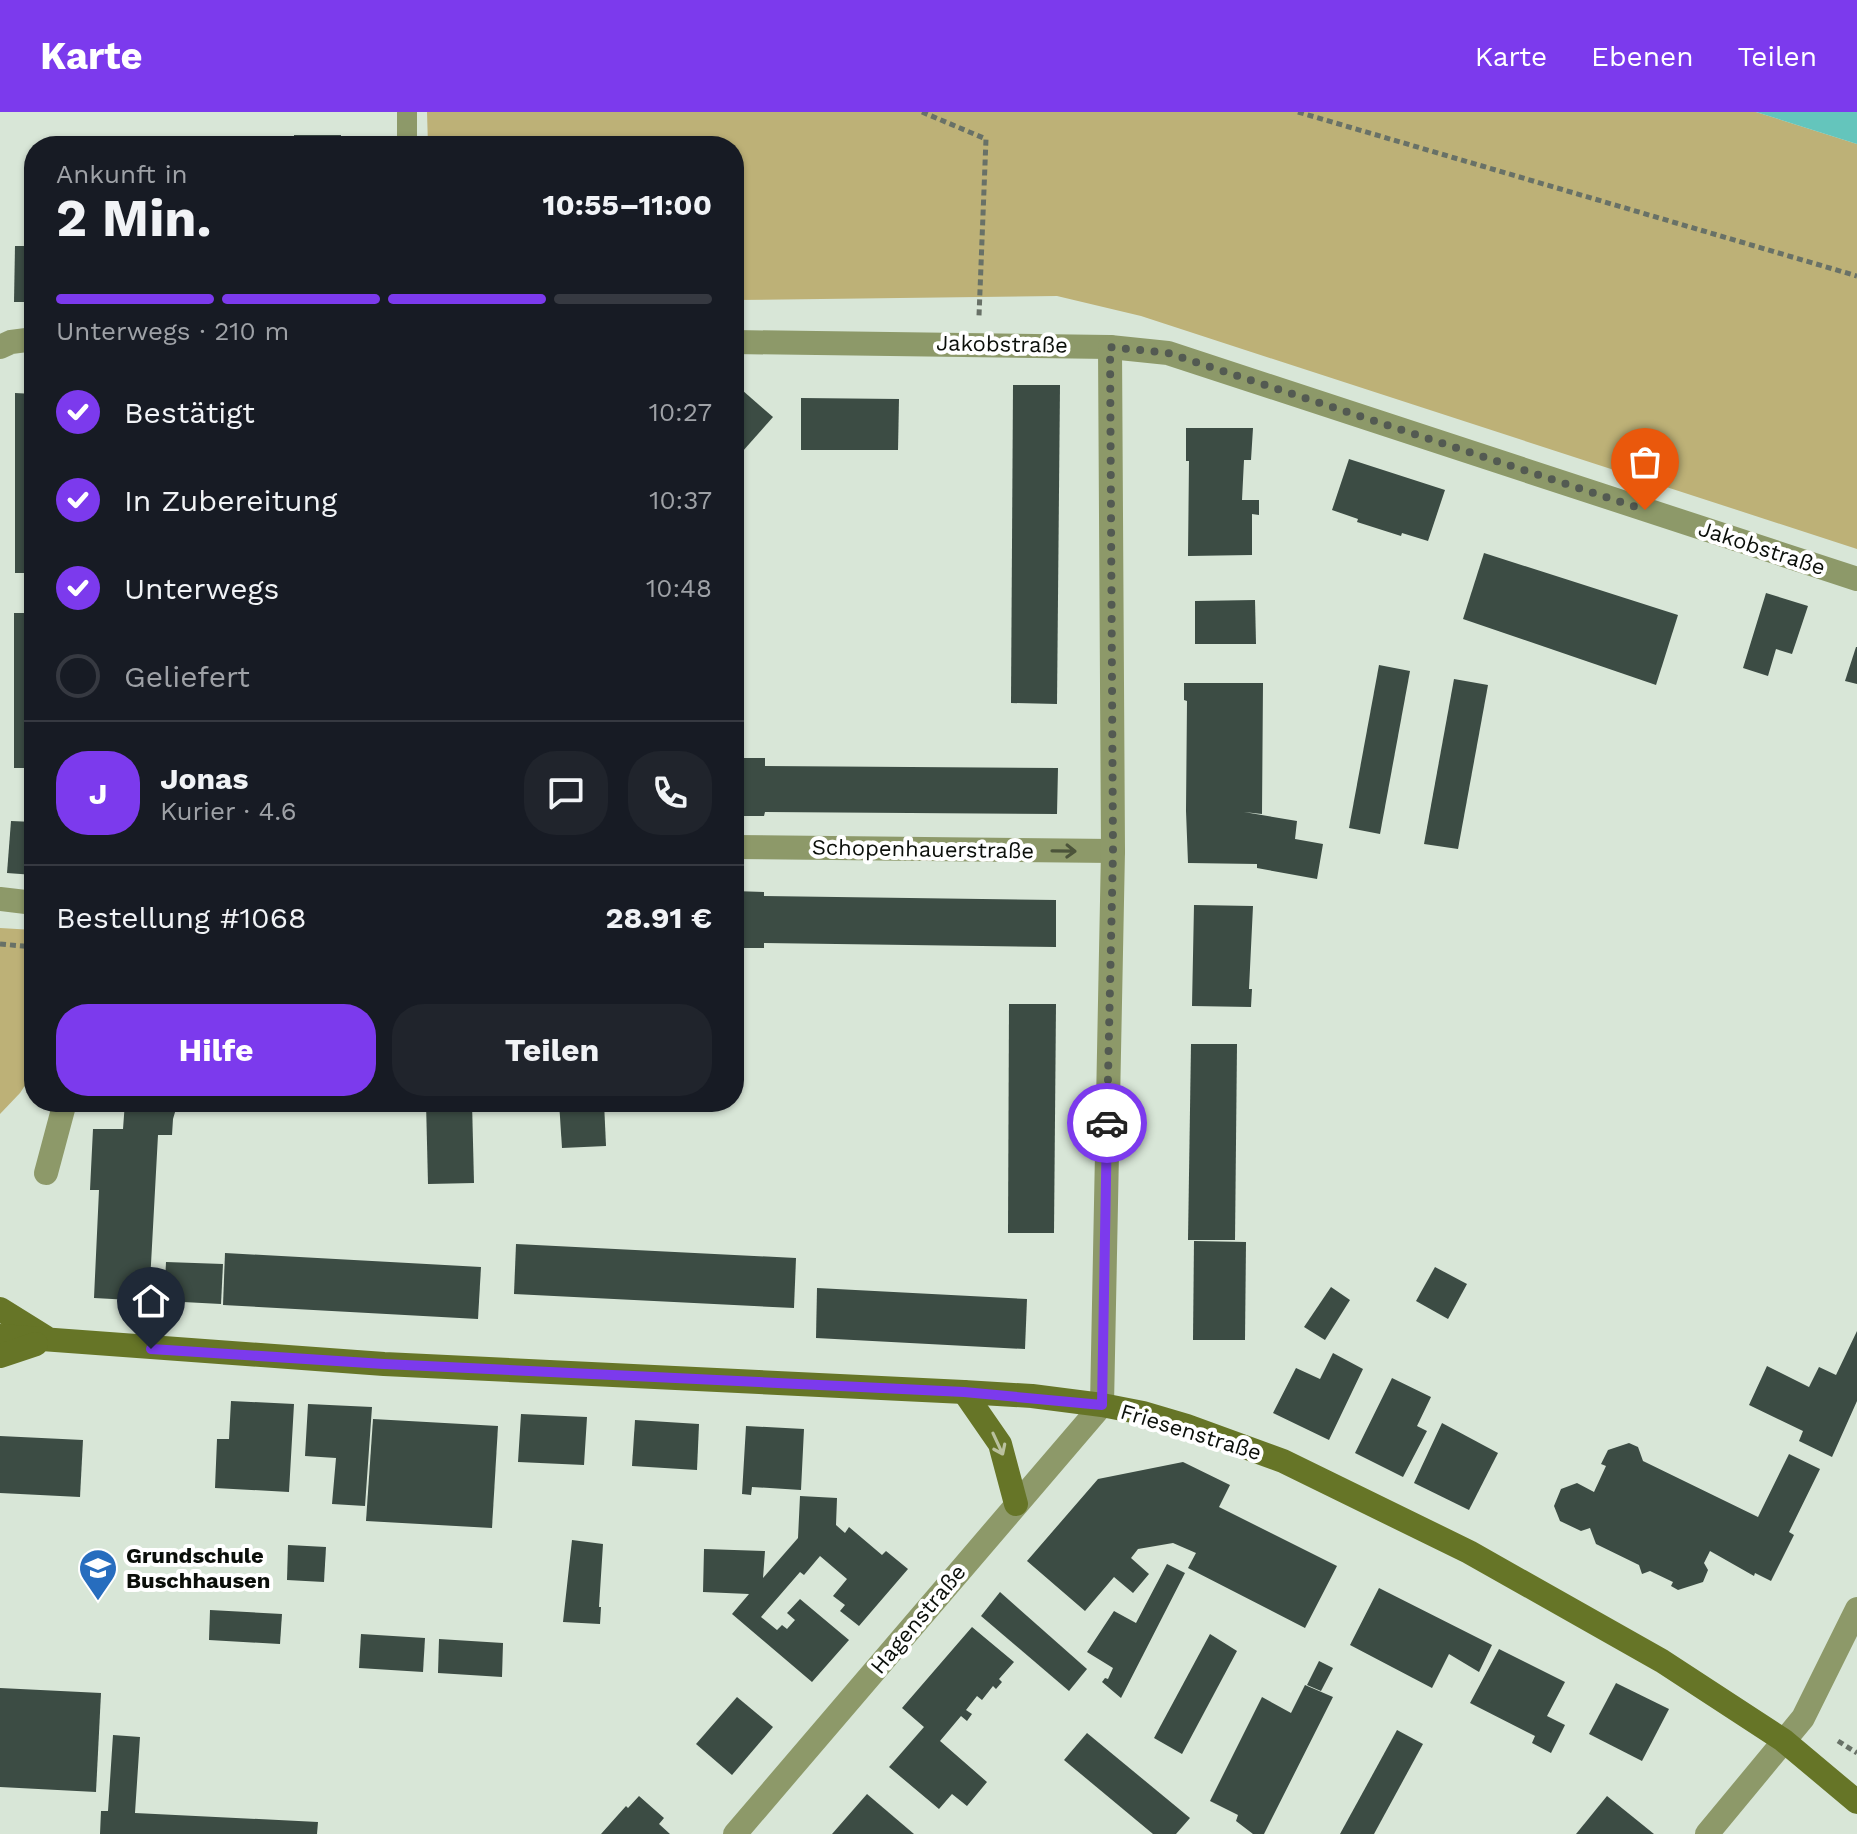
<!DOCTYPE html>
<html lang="de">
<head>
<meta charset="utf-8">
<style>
  :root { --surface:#171b24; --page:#20242c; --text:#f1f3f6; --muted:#9ea1a6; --line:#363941; --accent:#7c3aed }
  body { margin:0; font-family:"Work Sans",sans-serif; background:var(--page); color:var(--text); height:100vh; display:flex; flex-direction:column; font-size:30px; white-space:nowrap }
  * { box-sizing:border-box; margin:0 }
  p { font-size:26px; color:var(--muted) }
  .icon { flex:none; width:44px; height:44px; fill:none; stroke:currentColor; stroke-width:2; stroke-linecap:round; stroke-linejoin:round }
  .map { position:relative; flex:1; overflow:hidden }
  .drawer { position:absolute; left:24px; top:24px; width:720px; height:976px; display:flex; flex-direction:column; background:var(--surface); border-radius:32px; box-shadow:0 2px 6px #0004 }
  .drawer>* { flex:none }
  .pin { position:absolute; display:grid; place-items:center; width:68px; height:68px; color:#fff; margin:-82px -34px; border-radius:50% 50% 50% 0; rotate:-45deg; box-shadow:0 0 8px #0007 }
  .pin .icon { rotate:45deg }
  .courier { position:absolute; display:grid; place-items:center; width:80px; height:80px; margin:-40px; border:6px solid #7c3aed; border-radius:50%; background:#fff; color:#222; box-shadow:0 2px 10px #0007 }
  .head em { font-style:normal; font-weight:700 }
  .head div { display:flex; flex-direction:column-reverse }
  .head { display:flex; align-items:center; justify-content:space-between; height:136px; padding:0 32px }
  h1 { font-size:52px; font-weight:700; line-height:60px }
  .bar { display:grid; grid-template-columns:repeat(4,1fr); gap:12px 8px; align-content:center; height:96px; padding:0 32px }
  .bar i { height:10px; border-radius:6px; background:var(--line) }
  .bar .selected { background:var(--accent) }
  .bar p { grid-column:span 4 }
  .line { display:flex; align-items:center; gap:20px; padding:0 32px; border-top:2px solid var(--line) }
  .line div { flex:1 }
  .round { display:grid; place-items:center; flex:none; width:84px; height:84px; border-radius:32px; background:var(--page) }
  ol { padding:0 32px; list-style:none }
  li { display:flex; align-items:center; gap:24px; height:88px }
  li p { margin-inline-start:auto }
  li .icon { padding:8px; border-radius:50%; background:var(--accent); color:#fff; stroke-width:4 }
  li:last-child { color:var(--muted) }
  li i { width:44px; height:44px; border:4px solid var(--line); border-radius:50% }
  .button { display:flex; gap:16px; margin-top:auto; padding:16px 32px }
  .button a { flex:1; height:92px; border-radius:32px; background:var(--accent); color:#fff; font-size:32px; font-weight:700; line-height:92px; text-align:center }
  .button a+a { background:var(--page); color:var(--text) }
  header { display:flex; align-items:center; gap:48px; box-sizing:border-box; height:112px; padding:0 40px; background:var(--accent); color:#fff }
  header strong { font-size:38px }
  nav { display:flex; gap:44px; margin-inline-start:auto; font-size:28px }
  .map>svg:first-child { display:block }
  .green { fill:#bdb177 }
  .water { fill:#64c5bc }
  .building { fill:#3c4c44 }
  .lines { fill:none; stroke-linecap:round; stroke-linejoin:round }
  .path { stroke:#687167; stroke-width:5; stroke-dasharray:6 4; stroke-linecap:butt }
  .lane { stroke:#8d9969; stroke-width:20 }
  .street { stroke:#8d9969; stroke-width:24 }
  .secondary { stroke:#667527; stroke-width:24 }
  .oneway { stroke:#4c543a }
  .oneway2 { stroke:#bac19e }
  .done { stroke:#535a52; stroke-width:8; stroke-dasharray:0 14.4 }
  .route { stroke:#7c3aed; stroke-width:10 }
  .labels { text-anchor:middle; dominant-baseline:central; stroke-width:8; stroke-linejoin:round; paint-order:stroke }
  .street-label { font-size:22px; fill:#0b0f0a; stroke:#fff }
  .poi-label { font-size:22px; font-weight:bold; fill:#0b0f0a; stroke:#fff; text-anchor:start }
</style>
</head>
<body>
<header>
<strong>Karte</strong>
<nav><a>Karte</a><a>Ebenen</a><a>Teilen</a></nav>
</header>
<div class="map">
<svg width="1857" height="1722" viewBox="0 0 1857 1722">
  <rect width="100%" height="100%" fill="#d8e6d7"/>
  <g class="green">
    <polygon points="427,0 1756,0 1857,32 1857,437 1141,204 1057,184 734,188 734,34 428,34"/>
    <polygon points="0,816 34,818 34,960 20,981 0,1002"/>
  </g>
  <polygon class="water" points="1756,0 1857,0 1857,32"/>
  <g class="building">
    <rect x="294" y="23" width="47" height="11"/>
    <polygon points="15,134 34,134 34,190 14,190"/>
    <polygon points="734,271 773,305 734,349"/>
    <polygon points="1013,273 1060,273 1057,592 1011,591"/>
    <polygon points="15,281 34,282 34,461 15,461"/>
    <polygon points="801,286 899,287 898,338 801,338"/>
    <polygon points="1186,316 1253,316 1251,348 1244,348 1242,388 1259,388 1259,403 1252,402 1252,443 1188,444 1189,349 1186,349"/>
    <polygon points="1349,347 1445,378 1428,429 1402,421 1401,424 1357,410 1358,407 1332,398"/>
    <polygon points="1484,441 1678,503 1656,573 1463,507"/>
    <polygon points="1766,481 1808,494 1792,542 1776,537 1768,564 1743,556"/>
    <polygon points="1255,488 1256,532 1195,532 1195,489"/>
    <rect x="14" y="501" width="20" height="155"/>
    <polygon points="1856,535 1857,535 1857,572 1845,569"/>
    <polygon points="1379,553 1410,559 1380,722 1349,716"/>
    <polygon points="1454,567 1488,573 1458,737 1424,732"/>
    <polygon points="1184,571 1263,571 1262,702 1244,700 1297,709 1295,727 1323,732 1317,767 1257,756 1257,752 1188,751 1186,699 1187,589 1184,588"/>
    <polygon points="734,646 765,646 765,654 1058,656 1057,702 765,700 764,704 734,704"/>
    <polygon points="11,709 34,710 34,763 7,761"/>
    <polygon points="734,779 764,780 764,784 1056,788 1056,835 764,831 764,836 734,836"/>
    <polygon points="1194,793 1253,794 1249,877 1252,877 1251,895 1192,894"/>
    <polygon points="1009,892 1056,892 1054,1121 1008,1121"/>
    <polygon points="1191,932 1237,932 1235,1128 1188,1128"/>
    <polygon points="125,990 178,990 173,1007 172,1023 158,1023 149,1189 94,1186 99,1078 90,1078 93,1017 123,1017"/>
    <polygon points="426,990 472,990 474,1071 428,1072"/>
    <polygon points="559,990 604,990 606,1034 562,1036"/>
    <polygon points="1194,1129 1246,1130 1245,1228 1193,1228"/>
    <polygon points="516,1132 796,1146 794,1196 514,1182"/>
    <polygon points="225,1141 481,1155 478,1207 223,1193"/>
    <polygon points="166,1150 223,1152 221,1192 164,1189"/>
    <polygon points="1435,1155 1467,1172 1448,1207 1416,1189"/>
    <polygon points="1331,1175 1350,1188 1325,1228 1304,1215"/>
    <polygon points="817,1176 1027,1187 1025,1237 816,1226"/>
    <polygon points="1857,1219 1857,1289 1832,1345 1799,1329 1803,1319 1749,1293 1767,1254 1809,1275 1819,1255 1836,1263"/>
    <polygon points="1333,1241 1363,1257 1329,1328 1273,1301 1296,1256 1320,1267"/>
    <polygon points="1392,1266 1431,1285 1417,1314 1427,1319 1403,1365 1355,1341"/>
    <polygon points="231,1289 294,1292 289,1380 215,1376 217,1327 229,1327"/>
    <polygon points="308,1292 372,1295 365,1394 332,1392 336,1346 305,1344"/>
    <polygon points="521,1302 587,1305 584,1353 518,1350"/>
    <polygon points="373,1307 498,1314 492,1416 366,1409"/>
    <polygon points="635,1308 699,1312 697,1358 632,1354"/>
    <polygon points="1442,1311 1498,1341 1469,1398 1414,1371"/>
    <polygon points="746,1314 804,1317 801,1378 752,1375 751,1383 742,1382"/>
    <polygon points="0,1324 83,1328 80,1385 0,1381"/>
    <polygon points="1629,1331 1638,1335 1643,1349 1758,1405 1789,1342 1820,1357 1789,1420 1794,1423 1771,1469 1755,1461 1754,1464 1710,1439 1704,1451 1708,1458 1703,1470 1678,1478 1671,1474 1673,1470 1650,1459 1642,1462 1639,1453 1596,1432 1590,1416 1581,1419 1560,1409 1554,1394 1561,1377 1577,1371 1594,1380 1606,1354 1601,1352 1608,1338"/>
    <polygon points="1183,1350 1230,1373 1219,1395 1337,1454 1305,1516 1188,1456 1196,1441 1173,1431 1138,1437 1131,1446 1149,1462 1133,1481 1114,1465 1085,1499 1027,1449 1098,1367"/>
    <polygon points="800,1384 837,1386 836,1413 845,1421 849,1415 882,1443 886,1439 908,1457 859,1514 840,1499 845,1493 833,1484 847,1467 820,1444 804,1463 800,1460 761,1505 777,1518 782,1513 787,1517 795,1508 787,1501 800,1487 849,1528 812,1570 732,1502 749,1482 703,1480 704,1437 765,1439 763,1466 798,1426"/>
    <polygon points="572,1428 603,1432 599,1495 601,1495 600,1512 563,1510"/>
    <polygon points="288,1433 326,1435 324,1470 287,1468"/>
    <polygon points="1167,1452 1185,1461 1121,1586 1102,1570 1105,1566 1108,1567 1113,1556 1087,1540 1114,1499 1136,1511"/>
    <polygon points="1379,1476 1492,1533 1479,1560 1449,1542 1432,1576 1350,1533"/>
    <polygon points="1000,1480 1087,1557 1069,1579 981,1504"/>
    <polygon points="210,1498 282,1502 280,1532 209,1528"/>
    <polygon points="972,1515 1014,1550 999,1567 1002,1570 996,1577 993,1574 982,1588 977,1584 966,1598 972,1602 967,1609 961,1604 940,1629 987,1670 967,1694 952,1682 939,1697 889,1655 924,1615 902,1596"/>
    <polygon points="361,1522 425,1526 423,1560 359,1556"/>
    <polygon points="1210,1522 1237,1539 1182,1642 1154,1626"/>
    <polygon points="439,1527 503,1531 502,1565 438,1561"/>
    <polygon points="1499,1537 1565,1570 1547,1604 1565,1613 1551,1641 1532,1631 1535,1624 1470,1591"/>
    <polygon points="1319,1549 1333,1556 1321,1579 1307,1573"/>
    <polygon points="1616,1571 1669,1597 1642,1649 1589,1622"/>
    <polygon points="1305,1573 1333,1585 1264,1722 1253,1722 1236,1709 1238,1703 1210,1689 1262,1585 1291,1601"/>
    <polygon points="0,1576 101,1581 96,1680 0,1675"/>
    <polygon points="737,1585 773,1615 732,1663 696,1632"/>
    <polygon points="1397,1618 1423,1632 1374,1722 1340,1722"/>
    <polygon points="1087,1621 1190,1706 1176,1722 1153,1722 1064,1648"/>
    <polygon points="113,1623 140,1625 135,1701 318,1710 317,1722 100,1722 101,1699 108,1699"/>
    <polygon points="867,1682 914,1722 832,1722"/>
    <polygon points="639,1684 664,1706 659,1712 670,1722 601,1722 626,1694 628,1696"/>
    <polygon points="1607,1684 1654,1722 1576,1722"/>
  </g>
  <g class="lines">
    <g class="path">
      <polyline points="922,0 986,27 979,204"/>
      <polyline points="1298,0 1857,164"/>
      <polyline points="0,832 34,835"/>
      <polyline points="1838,1629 1857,1641"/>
    </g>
    <polyline class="lane" points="407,34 407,0"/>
    <g class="street">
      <polyline points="734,230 1110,235 1168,241 1857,467"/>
      <polyline points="0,235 11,230 34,227"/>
      <polyline points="734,735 1113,739"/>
      <polyline points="0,787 34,791"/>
      <polyline points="46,1061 65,990"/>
      <polyline points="735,1722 1102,1293 1113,739 1110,235"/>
      <polyline points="1707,1722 1803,1606 1857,1497"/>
    </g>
    <g class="secondary">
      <polyline points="0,1197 45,1225"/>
      <polyline points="0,1224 384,1252 964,1280 1032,1284 1102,1293 1143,1301 1187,1314 1283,1349 1469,1440 1662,1549 1783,1628 1857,1690"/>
      <polyline points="0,1244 36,1232"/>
      <polyline points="964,1280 1000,1332 1016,1392"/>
    </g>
  </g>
  <defs><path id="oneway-shaft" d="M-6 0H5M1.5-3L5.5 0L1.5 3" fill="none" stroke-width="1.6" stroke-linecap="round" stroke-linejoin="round" transform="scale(2)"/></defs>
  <use class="oneway" href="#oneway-shaft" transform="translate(1064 739) rotate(1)"/>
  <use class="oneway2" href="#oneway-shaft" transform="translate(998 1332) rotate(65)"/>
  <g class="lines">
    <polyline class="done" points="1107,1011 1113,739 1110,235 1168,241 1645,398"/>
    <polyline class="route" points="151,1237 384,1252 964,1280 1102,1293 1107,1011"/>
  </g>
  <defs>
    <g id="school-pin" transform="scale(2)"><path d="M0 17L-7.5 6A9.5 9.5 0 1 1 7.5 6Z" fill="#276dbe" stroke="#fff"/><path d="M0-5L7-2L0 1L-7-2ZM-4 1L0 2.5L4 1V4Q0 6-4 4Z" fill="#fff"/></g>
  </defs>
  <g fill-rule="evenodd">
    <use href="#school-pin" x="98" y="1456"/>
  </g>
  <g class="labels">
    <g class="street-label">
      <text transform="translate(1002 232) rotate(1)">Jakobstraße</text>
      <text transform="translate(1762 436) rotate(18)">Jakobstraße</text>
      <text transform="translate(923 737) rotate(1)">Schopenhauerstraße</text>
      <text transform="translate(1191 1320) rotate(17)">Friesenstraße</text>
      <text transform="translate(918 1507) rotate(-50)">Hagenstraße</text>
    </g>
    <g class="poi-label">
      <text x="126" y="1443">Grundschule<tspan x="126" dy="25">Buschhausen</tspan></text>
    </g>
  </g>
</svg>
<div class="pin" style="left:1645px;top:398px;background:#ea580c"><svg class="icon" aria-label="bag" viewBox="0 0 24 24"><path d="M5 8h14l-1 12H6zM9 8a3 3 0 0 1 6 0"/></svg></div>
<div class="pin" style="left:151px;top:1237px;background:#1f2937"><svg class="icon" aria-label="home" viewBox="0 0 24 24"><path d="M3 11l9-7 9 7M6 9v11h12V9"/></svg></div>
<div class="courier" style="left:1107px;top:1011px"><svg class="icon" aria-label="car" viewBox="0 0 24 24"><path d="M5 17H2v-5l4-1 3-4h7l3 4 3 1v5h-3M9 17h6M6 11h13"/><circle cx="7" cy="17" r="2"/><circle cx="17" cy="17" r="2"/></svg></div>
<section class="drawer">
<div class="head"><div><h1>2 Min.</h1><p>Ankunft in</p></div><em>10:55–11:00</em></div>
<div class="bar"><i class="selected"></i><i class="selected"></i><i class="selected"></i><i></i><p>Unterwegs · 210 m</p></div>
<ol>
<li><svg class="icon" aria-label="check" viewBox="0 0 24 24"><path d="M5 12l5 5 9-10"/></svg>Bestätigt<p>10:27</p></li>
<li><svg class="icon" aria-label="check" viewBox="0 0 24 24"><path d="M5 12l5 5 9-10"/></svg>In Zubereitung<p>10:37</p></li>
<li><svg class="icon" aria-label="check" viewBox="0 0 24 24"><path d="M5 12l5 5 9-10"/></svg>Unterwegs<p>10:48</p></li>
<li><i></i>Geliefert</li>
</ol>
<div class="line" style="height:144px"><b class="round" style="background:var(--accent);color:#fff">J</b><div><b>Jonas</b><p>Kurier · 4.6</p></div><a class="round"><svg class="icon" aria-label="chat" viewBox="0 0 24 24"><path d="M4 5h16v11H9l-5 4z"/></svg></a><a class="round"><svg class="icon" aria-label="phone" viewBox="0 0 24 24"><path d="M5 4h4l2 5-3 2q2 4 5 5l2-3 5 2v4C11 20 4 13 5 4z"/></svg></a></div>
<div class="line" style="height:104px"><div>Bestellung #1068</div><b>28.91 €</b></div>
<div class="button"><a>Hilfe</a><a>Teilen</a></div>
</section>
</div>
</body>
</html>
